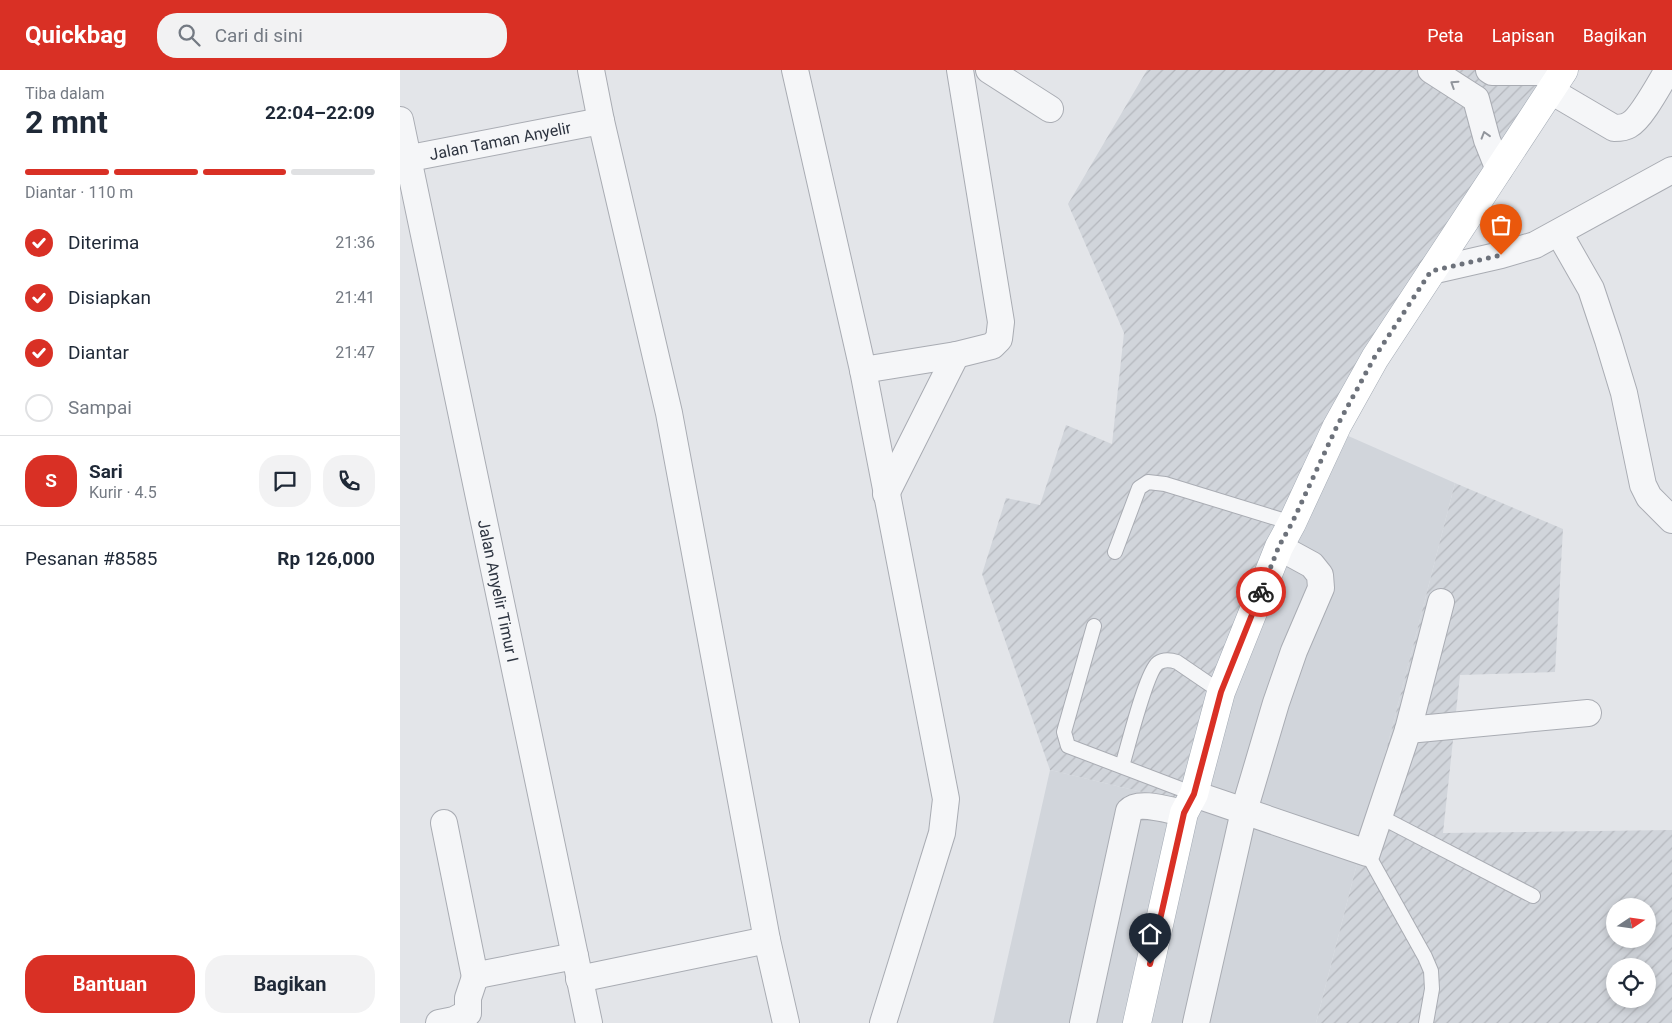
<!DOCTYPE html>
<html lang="id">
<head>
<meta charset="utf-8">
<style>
  :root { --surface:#fff; --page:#f2f2f3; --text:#1f2937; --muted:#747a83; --line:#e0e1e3; --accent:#d93025 }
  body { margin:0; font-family:Roboto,sans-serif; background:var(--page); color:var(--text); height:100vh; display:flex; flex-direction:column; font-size:19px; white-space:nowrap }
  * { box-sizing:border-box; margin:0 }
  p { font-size:16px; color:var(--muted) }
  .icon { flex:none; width:28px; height:28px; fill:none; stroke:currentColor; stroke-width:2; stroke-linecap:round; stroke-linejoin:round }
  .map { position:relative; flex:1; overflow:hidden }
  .sheet { display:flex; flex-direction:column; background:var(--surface); width:400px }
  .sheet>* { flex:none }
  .needle { width:32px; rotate:77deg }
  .controls { position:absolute; left:1206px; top:828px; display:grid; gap:10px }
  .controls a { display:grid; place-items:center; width:50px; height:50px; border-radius:50%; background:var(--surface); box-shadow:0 2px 8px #0003; font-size:25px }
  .pin { position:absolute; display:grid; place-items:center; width:42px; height:42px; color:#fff; margin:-51px -21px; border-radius:50% 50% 50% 0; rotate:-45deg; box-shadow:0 0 5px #0007 }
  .pin .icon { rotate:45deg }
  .courier { position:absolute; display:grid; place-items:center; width:50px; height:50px; margin:-25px; border:4px solid #d93025; border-radius:50%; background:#fff; color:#222; box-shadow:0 1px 6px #0007 }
  .overview em { font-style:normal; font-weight:700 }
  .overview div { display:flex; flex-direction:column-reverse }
  .overview { display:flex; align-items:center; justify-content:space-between; height:85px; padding:0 25px }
  h1 { font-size:32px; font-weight:700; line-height:38px }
  .bar { display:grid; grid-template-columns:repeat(4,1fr); gap:8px 5px; align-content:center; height:60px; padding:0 25px }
  .bar i { height:6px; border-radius:4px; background:var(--line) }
  .bar .current { background:var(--accent) }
  .bar p { grid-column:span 4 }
  .line { display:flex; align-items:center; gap:12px; padding:0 25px; border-top:1px solid var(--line) }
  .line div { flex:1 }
  .round { display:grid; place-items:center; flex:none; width:52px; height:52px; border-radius:20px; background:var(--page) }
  ol { padding:0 25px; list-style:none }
  li { display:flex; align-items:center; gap:15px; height:55px }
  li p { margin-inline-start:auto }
  li .icon { padding:5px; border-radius:50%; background:var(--accent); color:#fff; stroke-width:4 }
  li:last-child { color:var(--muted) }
  li i { width:28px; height:28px; border:2px solid var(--line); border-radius:50% }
  .cta { display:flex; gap:10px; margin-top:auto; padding:10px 25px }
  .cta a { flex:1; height:58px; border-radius:20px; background:var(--accent); color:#fff; font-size:20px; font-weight:700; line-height:58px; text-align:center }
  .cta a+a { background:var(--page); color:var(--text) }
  header { display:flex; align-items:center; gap:30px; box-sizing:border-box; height:70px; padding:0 25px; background:var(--accent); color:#fff }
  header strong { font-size:24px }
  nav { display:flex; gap:28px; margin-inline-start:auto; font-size:18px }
  .search { width:350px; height:45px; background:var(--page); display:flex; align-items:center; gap:12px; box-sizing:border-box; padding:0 18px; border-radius:20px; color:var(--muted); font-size:19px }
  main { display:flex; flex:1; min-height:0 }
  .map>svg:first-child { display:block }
  .built { fill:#d1d5db }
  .industrial { fill:url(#industrial-furrows); fill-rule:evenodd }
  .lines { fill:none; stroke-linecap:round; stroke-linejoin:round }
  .lane-casing { stroke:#a9acb3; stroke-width:16 }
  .street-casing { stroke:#a9acb3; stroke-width:28 }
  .primary-casing { stroke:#a3aab4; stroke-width:29 }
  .lane { stroke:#f5f6f8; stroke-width:14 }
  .street { stroke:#f5f6f8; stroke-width:26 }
  .primary { stroke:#fff; stroke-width:28 }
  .oneway { stroke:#91959c }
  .done { stroke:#6d727b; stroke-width:5; stroke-dasharray:0 9 }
  .route { stroke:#d93025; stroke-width:6 }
  .labels { text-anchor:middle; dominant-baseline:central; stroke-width:5; stroke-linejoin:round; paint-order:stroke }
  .street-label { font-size:16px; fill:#2d3440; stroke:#f2f4f7 }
</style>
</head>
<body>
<header>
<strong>Quickbag</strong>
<div class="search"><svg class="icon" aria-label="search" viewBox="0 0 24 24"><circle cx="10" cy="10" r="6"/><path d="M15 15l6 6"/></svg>Cari di sini</div>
<nav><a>Peta</a><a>Lapisan</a><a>Bagikan</a></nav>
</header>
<main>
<section class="sheet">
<div class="overview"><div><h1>2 mnt</h1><p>Tiba dalam</p></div><em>22:04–22:09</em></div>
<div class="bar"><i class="current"></i><i class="current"></i><i class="current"></i><i></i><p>Diantar · 110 m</p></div>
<ol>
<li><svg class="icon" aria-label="check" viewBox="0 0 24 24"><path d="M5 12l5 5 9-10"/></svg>Diterima<p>21:36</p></li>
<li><svg class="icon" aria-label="check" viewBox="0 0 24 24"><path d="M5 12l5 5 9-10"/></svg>Disiapkan<p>21:41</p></li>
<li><svg class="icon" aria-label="check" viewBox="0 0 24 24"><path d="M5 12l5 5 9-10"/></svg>Diantar<p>21:47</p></li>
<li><i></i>Sampai</li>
</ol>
<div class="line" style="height:90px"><b class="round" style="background:var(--accent);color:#fff">S</b><div><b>Sari</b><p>Kurir · 4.5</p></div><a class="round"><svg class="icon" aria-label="chat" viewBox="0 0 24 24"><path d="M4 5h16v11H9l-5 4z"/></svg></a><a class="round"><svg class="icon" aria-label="phone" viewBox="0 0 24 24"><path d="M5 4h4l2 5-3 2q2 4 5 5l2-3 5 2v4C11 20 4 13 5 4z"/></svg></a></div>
<div class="line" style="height:65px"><div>Pesanan #8585</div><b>Rp 126,000</b></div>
<div class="cta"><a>Bantuan</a><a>Bagikan</a></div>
</section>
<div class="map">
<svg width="1272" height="953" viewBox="0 0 1272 953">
  <defs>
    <pattern id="industrial-furrows" width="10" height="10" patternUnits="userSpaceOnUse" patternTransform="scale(1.25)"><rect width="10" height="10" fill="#d1d5db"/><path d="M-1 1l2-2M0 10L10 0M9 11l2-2" fill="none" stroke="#b4b7bd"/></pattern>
  </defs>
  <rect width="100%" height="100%" fill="#e3e5e9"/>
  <polygon class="built" points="937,361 1055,413 916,953 593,953 650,700 792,734"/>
  <g class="industrial">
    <polygon points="747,0 1155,0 937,361 792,734 650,700 582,504 606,428 640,435 666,355 712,374 724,263 668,134"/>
    <path d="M1055,413L1163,459L1155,602L1060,605L1043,763L1272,760V953H916ZM1215,836H1248V869H1215ZM1215,896H1248V929H1215Z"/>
  </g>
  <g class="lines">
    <g class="lane-casing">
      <g id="lane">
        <polyline points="715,482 739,418 748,412 765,414 892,453"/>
        <polyline points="694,556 664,662 668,676 794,724"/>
        <path d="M722,696C728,677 746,602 758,593C764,589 771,590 777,592L821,622"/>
        <polyline points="979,746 1133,826"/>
        <polyline points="967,783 1025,887 1031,901 1032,919 1026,953"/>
      </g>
    </g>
    <g class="street-casing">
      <g id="street">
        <polyline points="191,0 201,51 269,343 367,870 386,953"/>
        <polyline points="395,0 463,300 546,729 542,763 483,953"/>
        <polyline points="589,0 650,39"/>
        <polyline points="1031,0 1076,29 1087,70 1099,100"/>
        <polyline points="1089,0 1092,2 1163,2"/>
        <path d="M1151,21L1214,58C1219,58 1224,58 1229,55C1241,49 1260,13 1268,0"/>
        <path id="s1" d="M0,50L189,953"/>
        <path id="s2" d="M0,90L201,51"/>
        <polyline points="1159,163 1191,219 1208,270 1224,323 1243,415 1249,427 1272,450"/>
        <polyline points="1031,201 1101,185 1135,175 1272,100"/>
        <polyline points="463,300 556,285 592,276 599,269 601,252 560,0"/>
        <polyline points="486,424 556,285"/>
        <polyline points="1008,660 1188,643"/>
        <polyline points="794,724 967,783 1008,660 1041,532"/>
        <polyline points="44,753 75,907"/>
        <polyline points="179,909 367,870"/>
        <polyline points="39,953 54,950 68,943 68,928 75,907 83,904 175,886"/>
        <path d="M683,953L729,741C739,730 771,741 784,743"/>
        <polyline points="796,953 844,741 876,633 894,581 921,518 920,505 912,495 879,477"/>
      </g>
    </g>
    <g class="primary-casing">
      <polyline id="primary" points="737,953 784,743 794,724 821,622 879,477 892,453 937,356 975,288 1164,0"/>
    </g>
    <use href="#lane" class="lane"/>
    <use href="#street" class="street"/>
    <use href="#primary" class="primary"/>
  </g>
  <defs><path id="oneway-chevron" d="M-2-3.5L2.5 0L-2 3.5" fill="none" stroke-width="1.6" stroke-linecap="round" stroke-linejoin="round" transform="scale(1.25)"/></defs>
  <g class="oneway">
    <use href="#oneway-chevron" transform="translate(1054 14) rotate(-147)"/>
    <use href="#oneway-chevron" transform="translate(1085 65) rotate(-107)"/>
  </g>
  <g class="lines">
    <polyline class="done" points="861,522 879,476 892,453 937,356 974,288 1031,201 1101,185"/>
    <polyline class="route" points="750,894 784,743 794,724 821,622 861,522"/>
  </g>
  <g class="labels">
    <g class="street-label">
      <text stroke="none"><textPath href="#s2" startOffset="102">Jalan Taman Anyelir</textPath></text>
      <text stroke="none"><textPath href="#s1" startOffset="481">Jalan Anyelir Timur I</textPath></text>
    </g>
  </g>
</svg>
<div class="controls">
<a><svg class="needle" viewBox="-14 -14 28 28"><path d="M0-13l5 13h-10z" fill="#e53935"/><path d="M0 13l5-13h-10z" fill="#747a83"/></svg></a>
<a><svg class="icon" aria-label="locate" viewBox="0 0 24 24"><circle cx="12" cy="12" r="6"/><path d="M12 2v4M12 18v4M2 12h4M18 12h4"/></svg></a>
</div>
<div class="pin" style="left:1101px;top:185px;background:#ea580c"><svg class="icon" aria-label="bag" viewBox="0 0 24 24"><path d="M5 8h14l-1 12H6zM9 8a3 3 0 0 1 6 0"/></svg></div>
<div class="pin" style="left:750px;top:894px;background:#1f2937"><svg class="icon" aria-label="home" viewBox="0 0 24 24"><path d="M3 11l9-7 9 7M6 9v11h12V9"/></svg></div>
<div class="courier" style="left:861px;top:522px"><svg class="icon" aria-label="bike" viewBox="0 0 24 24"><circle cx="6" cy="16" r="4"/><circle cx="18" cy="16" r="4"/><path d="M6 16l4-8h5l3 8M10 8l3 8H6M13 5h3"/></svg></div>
</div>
</main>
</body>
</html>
